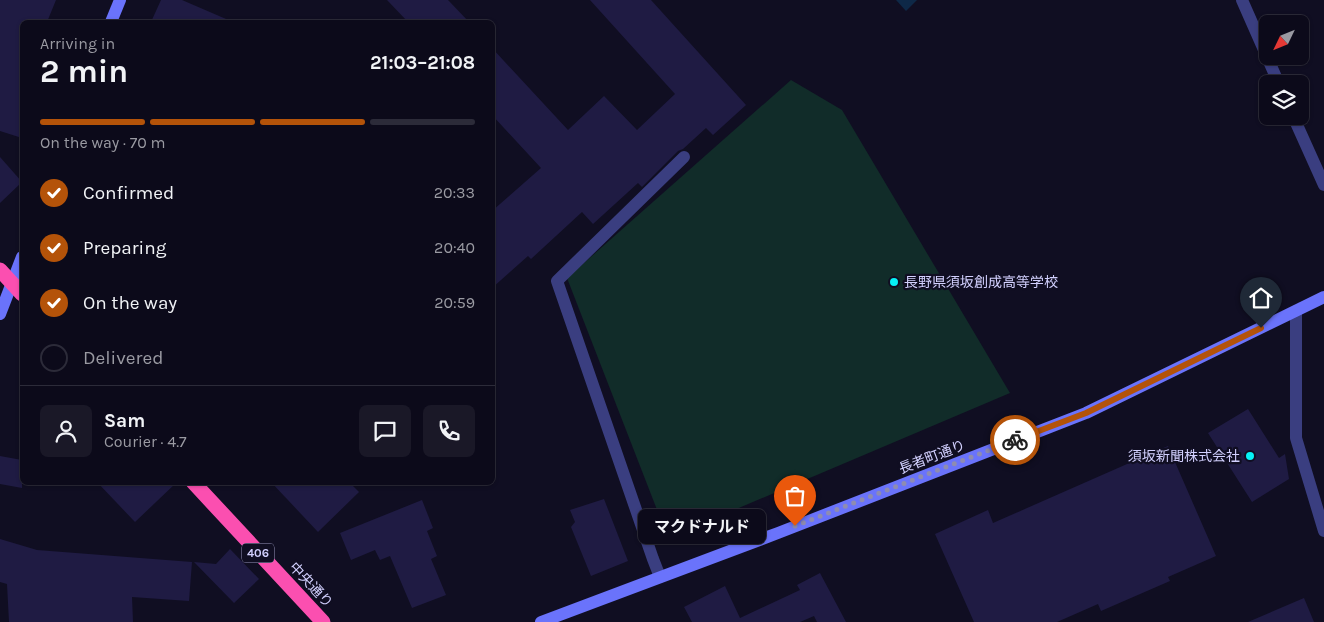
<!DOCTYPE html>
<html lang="en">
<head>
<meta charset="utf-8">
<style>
  :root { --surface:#0c0a1a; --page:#1a1827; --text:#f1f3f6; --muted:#9a9aa2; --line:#2c2b39; --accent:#b45309 }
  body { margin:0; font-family:Karla,"Noto Sans JP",sans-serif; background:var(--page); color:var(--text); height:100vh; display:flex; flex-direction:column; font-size:19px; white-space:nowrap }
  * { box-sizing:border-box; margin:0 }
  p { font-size:16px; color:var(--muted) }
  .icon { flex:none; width:28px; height:28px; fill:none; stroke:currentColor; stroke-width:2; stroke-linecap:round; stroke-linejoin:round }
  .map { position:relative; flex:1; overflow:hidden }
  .panel { position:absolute; left:20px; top:20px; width:475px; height:465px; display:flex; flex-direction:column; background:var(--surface); border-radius:8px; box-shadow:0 1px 4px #0004,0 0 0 1px var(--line) }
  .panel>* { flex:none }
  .needle { width:32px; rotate:227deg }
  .controls { position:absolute; left:1259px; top:15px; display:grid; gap:10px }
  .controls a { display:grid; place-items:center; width:50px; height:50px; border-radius:8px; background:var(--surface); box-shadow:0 1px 4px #0004,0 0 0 1px var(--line); font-size:25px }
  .pin { position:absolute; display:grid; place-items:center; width:42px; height:42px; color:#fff; margin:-51px -21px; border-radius:50% 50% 50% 0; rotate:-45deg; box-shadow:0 0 5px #0007 }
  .pin .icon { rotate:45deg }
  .courier { position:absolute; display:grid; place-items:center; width:50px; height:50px; margin:-25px; border:4px solid #b45309; border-radius:50%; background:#fff; color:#222; box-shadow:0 1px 6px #0007 }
  .bubble { position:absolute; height:35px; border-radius:8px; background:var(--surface); box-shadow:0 1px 4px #0004,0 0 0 1px var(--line); font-size:16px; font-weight:700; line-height:35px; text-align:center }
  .head em { font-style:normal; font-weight:700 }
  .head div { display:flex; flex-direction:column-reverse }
  .head { display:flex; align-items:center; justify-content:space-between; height:85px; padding:0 20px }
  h1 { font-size:32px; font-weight:700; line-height:38px }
  .bar { display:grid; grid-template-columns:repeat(4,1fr); gap:8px 5px; align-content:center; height:60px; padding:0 20px }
  .bar i { height:6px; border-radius:4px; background:var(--line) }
  .bar .active { background:var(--accent) }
  .bar p { grid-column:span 4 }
  .line { display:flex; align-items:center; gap:12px; padding:0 20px; border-top:1px solid var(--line) }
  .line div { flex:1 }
  .round { display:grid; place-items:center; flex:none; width:52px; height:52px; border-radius:8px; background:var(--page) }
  ol { padding:0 20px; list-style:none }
  li { display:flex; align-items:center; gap:15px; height:55px }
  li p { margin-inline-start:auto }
  li .icon { padding:5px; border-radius:50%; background:var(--accent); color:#fff; stroke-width:4 }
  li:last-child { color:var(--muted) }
  li i { width:28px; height:28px; border:2px solid var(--line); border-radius:50% }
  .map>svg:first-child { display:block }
  .green { fill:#112c29 }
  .water { fill:#0e2847 }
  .building { fill:#1f1b43 }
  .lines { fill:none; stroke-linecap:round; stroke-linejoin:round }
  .lane { stroke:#3a3e80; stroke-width:12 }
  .street { stroke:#3a3e80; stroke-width:12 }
  .secondary { stroke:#6a73fb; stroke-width:12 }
  .highway { stroke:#fb4fb0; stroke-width:15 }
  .done { stroke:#8e8cb1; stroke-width:5; stroke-dasharray:0 9 }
  .route { stroke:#b45309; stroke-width:6 }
  .poi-dot { fill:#06f1f5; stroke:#100e22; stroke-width:2 }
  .labels { text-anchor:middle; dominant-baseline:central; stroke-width:4.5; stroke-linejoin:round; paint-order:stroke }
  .shield { fill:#100e22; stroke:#9896bc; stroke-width:1 }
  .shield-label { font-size:12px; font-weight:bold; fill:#d2d0fe }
  .poi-label { font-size:14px; fill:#d2d0fe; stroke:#100e22; text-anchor:start }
  .street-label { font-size:14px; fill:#d2d0fe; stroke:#100e22 }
</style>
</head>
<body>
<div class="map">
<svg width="1324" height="622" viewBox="0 0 1324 622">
  <rect width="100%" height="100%" fill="#100e22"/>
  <polygon class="green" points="791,80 842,110 1010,393 668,538 567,278"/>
  <polygon class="water" points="896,0 917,0 906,11"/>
  <g class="building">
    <polygon points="0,0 56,0 47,22 22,22 22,138 0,131"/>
    <polygon points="161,0 182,0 233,22 151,22"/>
    <polygon points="387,0 448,0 469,22 408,22"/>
    <polygon points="590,0 651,0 746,105 713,135 706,128 683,149 678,151 642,187 638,183 593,224 582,212 531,259 528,256 492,288 492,211 541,168 492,115 492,48 568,130 604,96 637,130 675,94"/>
    <polygon points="0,157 22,182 0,203"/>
    <polygon points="1248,409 1279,458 1285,454 1289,479 1252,502 1208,433"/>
    <polygon points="1168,446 1216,556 1168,577 1170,581 1101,611 1098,604 1057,622 974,622 935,534 988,510 993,523"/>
    <polygon points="0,456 22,460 22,488 0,484"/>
    <polygon points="97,482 177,482 135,522"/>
    <polygon points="271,482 349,482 359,492 318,532"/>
    <polygon points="604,499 628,561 591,576 571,527 575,522 570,510"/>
    <polygon points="422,500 433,528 427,531 437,556 431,559 446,595 412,608 390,556 380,560 375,550 351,560 340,533"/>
    <polygon points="0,539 37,550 192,562 189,601 132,597 133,622 9,622 7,584 0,582"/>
    <polygon points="230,549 259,579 234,603 194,562 216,564"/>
    <polygon points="820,573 846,622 817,622 814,616 800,622 692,622 684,607 725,586 740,618 800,590 797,585"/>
    <polygon points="1304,598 1314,622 1248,622"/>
  </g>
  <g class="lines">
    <polyline class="lane" points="660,577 653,559 557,281 684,157"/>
    <g class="street">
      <polyline points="1242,0 1279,84"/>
      <polyline points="1293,116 1324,185"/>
      <polyline points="1296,311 1296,438 1324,531"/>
    </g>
    <g class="secondary">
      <polyline points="111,22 120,0"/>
      <polyline points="0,314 22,257"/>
      <polyline points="541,622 778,533 1086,413 1324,297"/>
    </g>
    <g class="highway">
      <polyline points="0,270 22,294"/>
      <polyline points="193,482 323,622"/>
    </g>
  </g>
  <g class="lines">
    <polyline class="done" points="795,526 1015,440"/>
    <polyline class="route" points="1015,440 1086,413 1261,328"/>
  </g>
  <g class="poi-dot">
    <circle cx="894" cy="282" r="5"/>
    <circle cx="1250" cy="456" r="5"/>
  </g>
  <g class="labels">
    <rect class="shield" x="242" y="543.5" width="32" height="19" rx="4"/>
    <g class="shield-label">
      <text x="258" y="553">406</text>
    </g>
    <g class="poi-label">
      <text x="904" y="282">長野県須坂創成高等学校</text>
      <text x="1240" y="456" text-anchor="end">須坂新聞株式会社</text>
    </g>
    <g class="street-label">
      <text transform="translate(932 457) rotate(-21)">長者町通り</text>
      <text transform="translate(311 585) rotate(47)">中央通り</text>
    </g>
  </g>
</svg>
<div class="controls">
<a><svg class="needle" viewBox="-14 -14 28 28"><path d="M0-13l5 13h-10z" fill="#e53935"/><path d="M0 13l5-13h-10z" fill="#9a9aa2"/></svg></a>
<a><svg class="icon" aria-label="layers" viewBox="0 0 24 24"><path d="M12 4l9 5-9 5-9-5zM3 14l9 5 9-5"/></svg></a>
</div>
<div class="pin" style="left:795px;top:526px;background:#ea580c"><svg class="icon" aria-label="bag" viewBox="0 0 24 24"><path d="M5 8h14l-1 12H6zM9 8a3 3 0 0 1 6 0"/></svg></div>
<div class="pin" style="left:1261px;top:328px;background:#1f2937"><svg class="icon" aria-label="home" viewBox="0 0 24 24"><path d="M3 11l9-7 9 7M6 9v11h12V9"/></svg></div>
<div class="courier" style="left:1015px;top:440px"><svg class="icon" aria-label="bike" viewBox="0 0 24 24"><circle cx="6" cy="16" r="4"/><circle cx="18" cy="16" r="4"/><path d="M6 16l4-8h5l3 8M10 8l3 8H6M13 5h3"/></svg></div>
<div class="bubble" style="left:638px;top:509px;width:128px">マクドナルド</div>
<section class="panel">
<div class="head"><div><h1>2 min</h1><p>Arriving in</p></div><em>21:03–21:08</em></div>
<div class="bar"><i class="active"></i><i class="active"></i><i class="active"></i><i></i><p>On the way · 70 m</p></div>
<ol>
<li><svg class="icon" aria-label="check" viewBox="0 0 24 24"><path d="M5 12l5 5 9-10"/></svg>Confirmed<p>20:33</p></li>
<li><svg class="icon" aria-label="check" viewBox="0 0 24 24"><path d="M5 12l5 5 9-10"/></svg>Preparing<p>20:40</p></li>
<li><svg class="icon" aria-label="check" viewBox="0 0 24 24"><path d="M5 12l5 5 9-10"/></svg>On the way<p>20:59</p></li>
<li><i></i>Delivered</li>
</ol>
<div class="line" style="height:90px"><a class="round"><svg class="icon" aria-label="person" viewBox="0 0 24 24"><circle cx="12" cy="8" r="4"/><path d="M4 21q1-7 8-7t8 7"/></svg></a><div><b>Sam</b><p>Courier · 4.7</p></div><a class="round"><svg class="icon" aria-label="chat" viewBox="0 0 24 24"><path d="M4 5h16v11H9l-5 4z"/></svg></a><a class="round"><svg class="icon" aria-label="phone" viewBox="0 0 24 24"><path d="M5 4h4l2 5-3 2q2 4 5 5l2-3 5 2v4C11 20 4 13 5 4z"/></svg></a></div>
</section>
</div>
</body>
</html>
